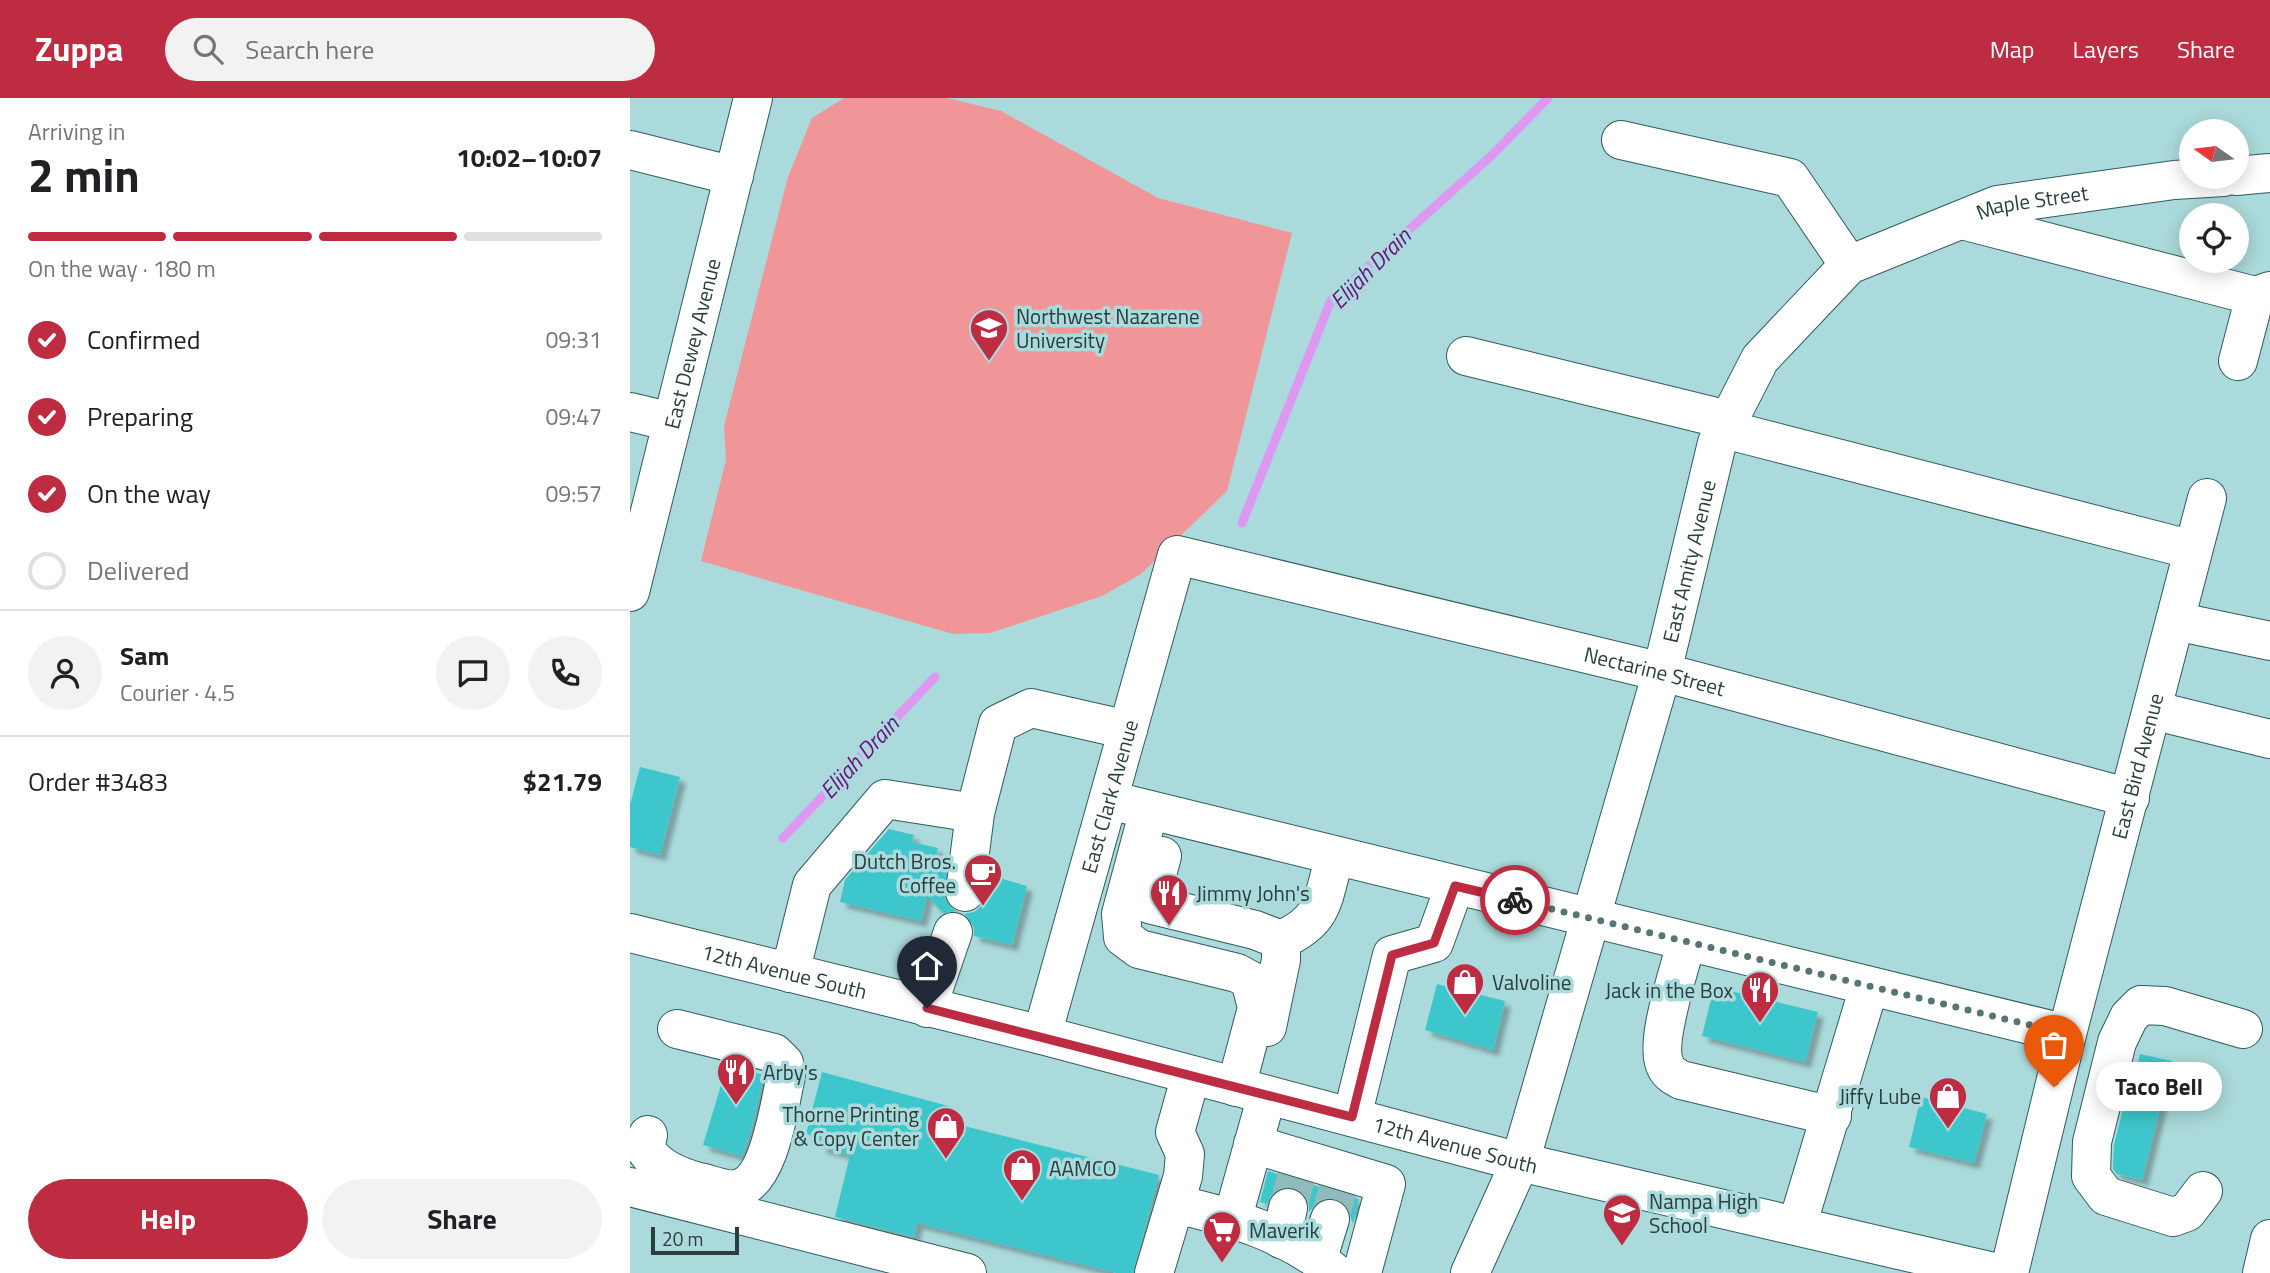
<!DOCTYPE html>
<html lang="en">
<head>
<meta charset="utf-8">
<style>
  :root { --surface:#fff; --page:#f2f2f2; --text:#202124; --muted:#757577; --line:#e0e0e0; --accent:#bd2c41 }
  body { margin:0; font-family:"Titillium Web",sans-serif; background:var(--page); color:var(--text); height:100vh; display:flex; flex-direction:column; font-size:26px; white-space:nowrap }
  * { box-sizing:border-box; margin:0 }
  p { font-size:23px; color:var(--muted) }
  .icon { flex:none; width:38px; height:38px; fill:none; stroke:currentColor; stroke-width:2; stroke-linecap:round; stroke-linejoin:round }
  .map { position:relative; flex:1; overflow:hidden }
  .side { display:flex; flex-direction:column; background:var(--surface); width:630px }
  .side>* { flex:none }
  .needle { width:46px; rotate:284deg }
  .fabs { position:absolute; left:1549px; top:21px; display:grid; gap:14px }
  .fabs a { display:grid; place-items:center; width:70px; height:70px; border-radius:50%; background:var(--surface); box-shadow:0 4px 18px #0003; font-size:35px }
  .scale { position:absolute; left:21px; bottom:18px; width:88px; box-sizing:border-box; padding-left:7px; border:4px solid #2a3e3e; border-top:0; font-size:19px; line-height:24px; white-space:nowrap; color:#2a3e3e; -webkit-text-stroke:5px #aadadb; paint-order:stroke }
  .pin { position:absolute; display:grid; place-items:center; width:60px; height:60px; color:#fff; margin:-72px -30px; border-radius:50% 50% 50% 0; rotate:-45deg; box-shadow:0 0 7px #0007 }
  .pin .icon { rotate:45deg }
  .courier { position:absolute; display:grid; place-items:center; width:70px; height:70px; margin:-35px; border:5px solid #bd2c41; border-radius:50%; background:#fff; color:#222; box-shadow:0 2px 9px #0007 }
  .bubble { position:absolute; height:49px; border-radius:24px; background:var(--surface); box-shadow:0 4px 18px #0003; font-size:23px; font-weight:700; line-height:49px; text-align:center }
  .summary em { font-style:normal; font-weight:700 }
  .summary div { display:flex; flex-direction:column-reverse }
  .summary { display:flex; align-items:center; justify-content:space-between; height:119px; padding:0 28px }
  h1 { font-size:46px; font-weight:700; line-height:52px }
  .bar { display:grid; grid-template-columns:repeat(4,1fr); gap:10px 7px; align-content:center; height:84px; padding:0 28px }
  .bar i { height:9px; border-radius:5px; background:var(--line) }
  .bar .selected { background:var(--accent) }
  .bar p { grid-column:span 4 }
  .line { display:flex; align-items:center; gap:18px; padding:0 28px; border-top:2px solid var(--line) }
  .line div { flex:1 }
  .round { display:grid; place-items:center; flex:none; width:74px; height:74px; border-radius:37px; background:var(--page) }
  ol { padding:0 28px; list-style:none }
  li { display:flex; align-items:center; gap:21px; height:77px }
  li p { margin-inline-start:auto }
  li .icon { padding:7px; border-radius:50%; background:var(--accent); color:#fff; stroke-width:4 }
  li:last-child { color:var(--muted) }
  li i { width:38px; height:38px; border:4px solid var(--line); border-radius:50% }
  .action { display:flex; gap:14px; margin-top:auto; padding:14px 28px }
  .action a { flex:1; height:80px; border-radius:42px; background:var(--accent); color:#fff; font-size:28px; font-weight:700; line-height:80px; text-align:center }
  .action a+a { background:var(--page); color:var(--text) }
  header { display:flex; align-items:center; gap:42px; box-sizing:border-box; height:98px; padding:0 35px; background:var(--accent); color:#fff }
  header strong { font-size:33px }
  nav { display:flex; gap:38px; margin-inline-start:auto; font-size:24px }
  .search { width:490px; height:63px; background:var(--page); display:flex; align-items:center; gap:18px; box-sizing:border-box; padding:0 24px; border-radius:38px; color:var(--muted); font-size:26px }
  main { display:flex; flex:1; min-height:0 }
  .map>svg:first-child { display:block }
  .green { fill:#f09698 }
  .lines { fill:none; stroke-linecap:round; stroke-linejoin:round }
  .stream { stroke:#dd98f1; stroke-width:9 }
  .building { fill:#3dc7cc; filter:url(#shadow) }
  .minor-tunnel { stroke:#90bbbc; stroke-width:38; stroke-dasharray:38 19; stroke-linecap:butt }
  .minor-casing { stroke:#2f5c5e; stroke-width:40 }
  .major-casing { stroke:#2f5c5e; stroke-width:40 }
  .minor { stroke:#fff; stroke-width:38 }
  .major { stroke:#fff; stroke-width:38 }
  .done { stroke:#577575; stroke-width:7; stroke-dasharray:0 12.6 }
  .route { stroke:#bd2c41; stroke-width:9 }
  .labels { text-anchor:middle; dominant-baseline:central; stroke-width:7; stroke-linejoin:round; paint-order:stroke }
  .street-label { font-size:21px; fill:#2a3e3e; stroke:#aadadb }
  .poi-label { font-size:21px; fill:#2a3e3e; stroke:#aadadb; text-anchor:start }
  .water-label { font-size:23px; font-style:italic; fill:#6c1581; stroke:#aadadb }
</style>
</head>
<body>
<header>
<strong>Zuppa</strong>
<div class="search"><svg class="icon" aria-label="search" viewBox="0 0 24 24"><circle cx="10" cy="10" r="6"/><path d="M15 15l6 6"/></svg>Search here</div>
<nav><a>Map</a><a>Layers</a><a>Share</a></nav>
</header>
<main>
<section class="side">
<div class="summary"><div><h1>2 min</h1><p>Arriving in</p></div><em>10:02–10:07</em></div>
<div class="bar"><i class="selected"></i><i class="selected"></i><i class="selected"></i><i></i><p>On the way · 180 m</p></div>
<ol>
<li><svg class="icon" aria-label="check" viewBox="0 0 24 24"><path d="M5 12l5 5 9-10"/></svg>Confirmed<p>09:31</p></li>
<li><svg class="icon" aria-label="check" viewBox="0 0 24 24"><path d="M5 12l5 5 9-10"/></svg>Preparing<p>09:47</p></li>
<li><svg class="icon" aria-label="check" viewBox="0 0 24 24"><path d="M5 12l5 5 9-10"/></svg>On the way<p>09:57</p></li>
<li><i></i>Delivered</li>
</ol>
<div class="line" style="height:126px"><a class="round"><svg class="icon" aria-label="person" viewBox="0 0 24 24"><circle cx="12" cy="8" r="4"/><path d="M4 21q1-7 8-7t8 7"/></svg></a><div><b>Sam</b><p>Courier · 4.5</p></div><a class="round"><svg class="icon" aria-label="chat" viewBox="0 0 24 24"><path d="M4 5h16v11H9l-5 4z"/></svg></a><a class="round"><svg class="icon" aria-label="phone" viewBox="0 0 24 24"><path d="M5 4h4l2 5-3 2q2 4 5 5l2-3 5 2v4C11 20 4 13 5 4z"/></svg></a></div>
<div class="line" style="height:91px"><div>Order #3483</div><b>$21.79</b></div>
<div class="action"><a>Help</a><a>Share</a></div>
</section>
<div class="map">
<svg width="1640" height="1175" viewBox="0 0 1640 1175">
  <defs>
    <filter id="shadow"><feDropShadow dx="6" dy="6" stdDeviation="2" flood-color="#0004"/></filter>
  </defs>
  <rect width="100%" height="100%" fill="#aadadb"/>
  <polygon class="green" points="214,0 317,0 371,13 528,100 662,135 597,393 511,476 472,498 360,535 323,536 71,463 96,362 94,328 158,79 182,20"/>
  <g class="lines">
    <g class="stream">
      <polyline points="612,425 701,202 860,59 918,0"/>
      <polyline points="153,740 305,579"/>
    </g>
  </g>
  <g class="building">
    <polygon points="10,669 50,679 30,757 0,749 0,707"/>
    <polygon points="259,731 284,737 282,744 308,750 305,762 317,766 315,802 325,813 313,815 297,798 291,823 210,804 215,782"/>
    <polygon points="359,777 397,788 382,847 344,838 344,829 334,816 344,814 353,807"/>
    <polygon points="807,886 875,903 863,952 795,932"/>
    <polygon points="1084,889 1188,914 1175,964 1072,938"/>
    <polygon points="1510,956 1542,963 1512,1082 1487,1076 1483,1071 1484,1047 1504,967 1507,968"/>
    <polygon points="97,967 134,977 120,1037 112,1058 73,1047"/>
    <polygon points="192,974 322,1009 318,1024 529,1077 503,1175 487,1175 287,1125 284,1139 205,1119 220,1057 190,1049 193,1041 176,1036"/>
    <polygon points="1291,999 1357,1016 1344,1065 1279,1049"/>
    <polygon points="638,1073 729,1101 723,1126 716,1106 706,1100 694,1100 686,1105 679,1114 679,1103 673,1094 663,1089 651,1089 642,1096 637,1106 630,1104"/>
  </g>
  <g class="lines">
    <g class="minor-tunnel">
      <polyline points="658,1110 667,1076"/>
      <polyline points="700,1121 709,1086"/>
    </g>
    <g class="minor-casing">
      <g id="minor">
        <polyline points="991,42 1160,80 1219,167"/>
        <polyline points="0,52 104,78"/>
        <polyline points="1332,122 1625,198"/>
        <polyline points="836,258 1098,322"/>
        <polyline points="1608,263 1625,198 1640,193"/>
        <polyline points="0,314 42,324"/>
        <polyline points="1094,331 1563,452"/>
        <path id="s1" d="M0,494L123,0"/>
        <polyline points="1545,523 1640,543"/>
        <polyline points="1522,612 1640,641"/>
        <polyline points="479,702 1437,936"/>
        <polyline points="519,712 491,816 493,839 509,851 607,875 620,882 627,910 606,989"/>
        <path d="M532,758L519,806L625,832L651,842C696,822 692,801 705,758"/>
        <polyline points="335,794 345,715 368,626 401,610 498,632"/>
        <path d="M1056,844C1050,872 1024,943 1035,967C1038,975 1044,978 1051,982L1202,1018"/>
        <polyline points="160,875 182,787 255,701 345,715"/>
        <polyline points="297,910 323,834"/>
        <polyline points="637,929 651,862 651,842"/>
        <path id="s2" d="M412,937L547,457L1032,574L1500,700"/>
        <polyline points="722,1019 762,857 804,845 825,787"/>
        <path d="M18,1037L15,1051C28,1070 47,1078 69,1084C80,1086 95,1093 106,1091C140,1086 149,1007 156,978L154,965L144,955L47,931"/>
        <polyline points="623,1046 756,1086 732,1175"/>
        <polyline points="0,1089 337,1175"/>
        <polyline points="1573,1093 1557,1114 1543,1119 1476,1098 1461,1078 1462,1044 1487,944 1499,919 1511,907 1535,908 1613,931"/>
        <path d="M545,1106C602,1119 660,1136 705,1175"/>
        <polyline points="603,1119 637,997"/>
        <polyline points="1167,1128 1239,889"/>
        <polyline points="651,1141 658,1110"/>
        <polyline points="688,1160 700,1121"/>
        <polyline points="524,1175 553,1078 555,1056 545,1034 561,977"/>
        <path id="s3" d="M1379,1175L1437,936L1577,400"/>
        <polyline points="1632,1175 1640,1141"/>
      </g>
    </g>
    <g class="major-casing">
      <g id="major">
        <polyline points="1606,78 1640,75"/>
        <path id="s4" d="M0,835L412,937L890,1064L1368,1175"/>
        <path id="s5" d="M840,1175L890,1064L1032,574L1087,345L1130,261L1219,167L1367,107L1544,82L1594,79"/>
      </g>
    </g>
    <use href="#minor" class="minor"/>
    <use href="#major" class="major"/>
  </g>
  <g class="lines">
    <polyline class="done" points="885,802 1437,936 1424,989"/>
    <polyline class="route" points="297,910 722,1019 762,857 804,845 825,788 885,802"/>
  </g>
  <defs>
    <g id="university-pin" transform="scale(2.0125)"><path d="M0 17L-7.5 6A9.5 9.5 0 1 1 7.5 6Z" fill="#bd2c41" stroke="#aadadb"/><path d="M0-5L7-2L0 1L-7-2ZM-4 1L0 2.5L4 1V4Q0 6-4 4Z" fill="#fff"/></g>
    <g id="cafe-pin" transform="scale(2.0125)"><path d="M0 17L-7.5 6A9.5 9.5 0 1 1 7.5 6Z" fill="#bd2c41" stroke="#aadadb"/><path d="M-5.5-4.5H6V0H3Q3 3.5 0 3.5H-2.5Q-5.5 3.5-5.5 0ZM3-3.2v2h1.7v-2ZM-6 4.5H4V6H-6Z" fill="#fff"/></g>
    <g id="restaurant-pin" transform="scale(2.0125)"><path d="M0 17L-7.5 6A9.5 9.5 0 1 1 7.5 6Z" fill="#bd2c41" stroke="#aadadb"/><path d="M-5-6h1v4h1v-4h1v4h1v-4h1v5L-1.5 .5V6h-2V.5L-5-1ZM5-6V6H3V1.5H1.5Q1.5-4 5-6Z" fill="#fff"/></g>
    <g id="shop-pin" transform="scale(2.0125)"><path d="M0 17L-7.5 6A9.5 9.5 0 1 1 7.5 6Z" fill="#bd2c41" stroke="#aadadb"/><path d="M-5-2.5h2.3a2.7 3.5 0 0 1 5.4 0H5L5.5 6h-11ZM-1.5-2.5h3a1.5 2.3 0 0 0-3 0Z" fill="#fff"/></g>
    <g id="school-pin" transform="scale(2.0125)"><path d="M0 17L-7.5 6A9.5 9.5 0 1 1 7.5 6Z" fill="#bd2c41" stroke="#aadadb"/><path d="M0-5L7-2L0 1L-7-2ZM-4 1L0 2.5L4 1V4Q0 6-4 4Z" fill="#fff"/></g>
    <g id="supermarket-pin" transform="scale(2.0125)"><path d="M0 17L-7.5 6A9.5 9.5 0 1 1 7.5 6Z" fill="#bd2c41" stroke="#aadadb"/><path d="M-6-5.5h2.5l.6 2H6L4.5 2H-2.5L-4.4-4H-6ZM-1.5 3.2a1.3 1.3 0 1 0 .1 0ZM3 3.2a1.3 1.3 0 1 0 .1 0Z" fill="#fff"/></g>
  </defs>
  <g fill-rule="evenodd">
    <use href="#university-pin" x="359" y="230"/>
    <use href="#cafe-pin" x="353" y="775"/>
    <use href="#restaurant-pin" x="539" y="795"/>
    <use href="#shop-pin" x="835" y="884"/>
    <use href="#restaurant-pin" x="1130" y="892"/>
    <use href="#restaurant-pin" x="106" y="974"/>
    <use href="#shop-pin" x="1318" y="998"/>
    <use href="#shop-pin" x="316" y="1028"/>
    <use href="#shop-pin" x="392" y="1070"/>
    <use href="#school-pin" x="992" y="1115"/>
    <use href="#supermarket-pin" x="592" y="1132"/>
  </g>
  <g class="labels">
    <g class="street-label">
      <text stroke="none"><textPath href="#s5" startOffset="1286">Maple Street</textPath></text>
      <text stroke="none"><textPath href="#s1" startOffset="256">East Dewey Avenue</textPath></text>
      <text stroke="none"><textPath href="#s5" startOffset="746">East Amity Avenue</textPath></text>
      <text stroke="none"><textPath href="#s2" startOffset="990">Nectarine Street</textPath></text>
      <text stroke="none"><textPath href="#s3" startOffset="523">East Bird Avenue</textPath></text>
      <text stroke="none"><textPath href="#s2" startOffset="248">East Clark Avenue</textPath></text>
      <text stroke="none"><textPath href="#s4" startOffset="159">12th Avenue South</textPath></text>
      <text stroke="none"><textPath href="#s4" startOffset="852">12th Avenue South</textPath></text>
    </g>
    <g class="poi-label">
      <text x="386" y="218">Northwest Nazarene<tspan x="386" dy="24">University</tspan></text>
      <text x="326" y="763" text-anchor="end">Dutch Bros.<tspan x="326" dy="24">Coffee</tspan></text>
      <text x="566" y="795">Jimmy John's</text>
      <text x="862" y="884">Valvoline</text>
      <text x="1103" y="892" text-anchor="end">Jack in the Box</text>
      <text x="133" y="974">Arby's</text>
      <text x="1291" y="998" text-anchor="end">Jiffy Lube</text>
      <text x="289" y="1016" text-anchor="end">Thorne Printing<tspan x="289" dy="24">&amp; Copy Center</tspan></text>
      <text x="419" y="1070">AAMCO</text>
      <text x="1019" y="1103">Nampa High<tspan x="1019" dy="24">School</tspan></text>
      <text x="619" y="1132">Maverik</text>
    </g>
    <g class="water-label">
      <text transform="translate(740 170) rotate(-45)">Elijah Drain</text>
      <text transform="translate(229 659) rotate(-47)">Elijah Drain</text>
    </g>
  </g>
</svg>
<div class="fabs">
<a><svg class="needle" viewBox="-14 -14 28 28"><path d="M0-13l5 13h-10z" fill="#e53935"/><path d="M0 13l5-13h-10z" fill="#757577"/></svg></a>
<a><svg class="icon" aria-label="locate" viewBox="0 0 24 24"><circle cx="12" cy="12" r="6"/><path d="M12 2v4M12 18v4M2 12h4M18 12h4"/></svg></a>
</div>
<div class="scale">20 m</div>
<div class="pin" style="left:1424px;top:989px;background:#ea580c"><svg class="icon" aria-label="bag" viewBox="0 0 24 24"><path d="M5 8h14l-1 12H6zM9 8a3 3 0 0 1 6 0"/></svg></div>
<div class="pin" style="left:297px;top:910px;background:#1f2937"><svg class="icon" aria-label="home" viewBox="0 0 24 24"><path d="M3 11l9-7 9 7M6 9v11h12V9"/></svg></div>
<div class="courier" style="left:885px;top:802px"><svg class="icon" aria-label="bike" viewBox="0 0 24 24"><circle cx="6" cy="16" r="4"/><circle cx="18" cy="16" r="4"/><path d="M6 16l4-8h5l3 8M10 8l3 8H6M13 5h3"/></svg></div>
<div class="bubble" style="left:1466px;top:964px;width:126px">Taco Bell</div>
</div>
</main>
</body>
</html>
